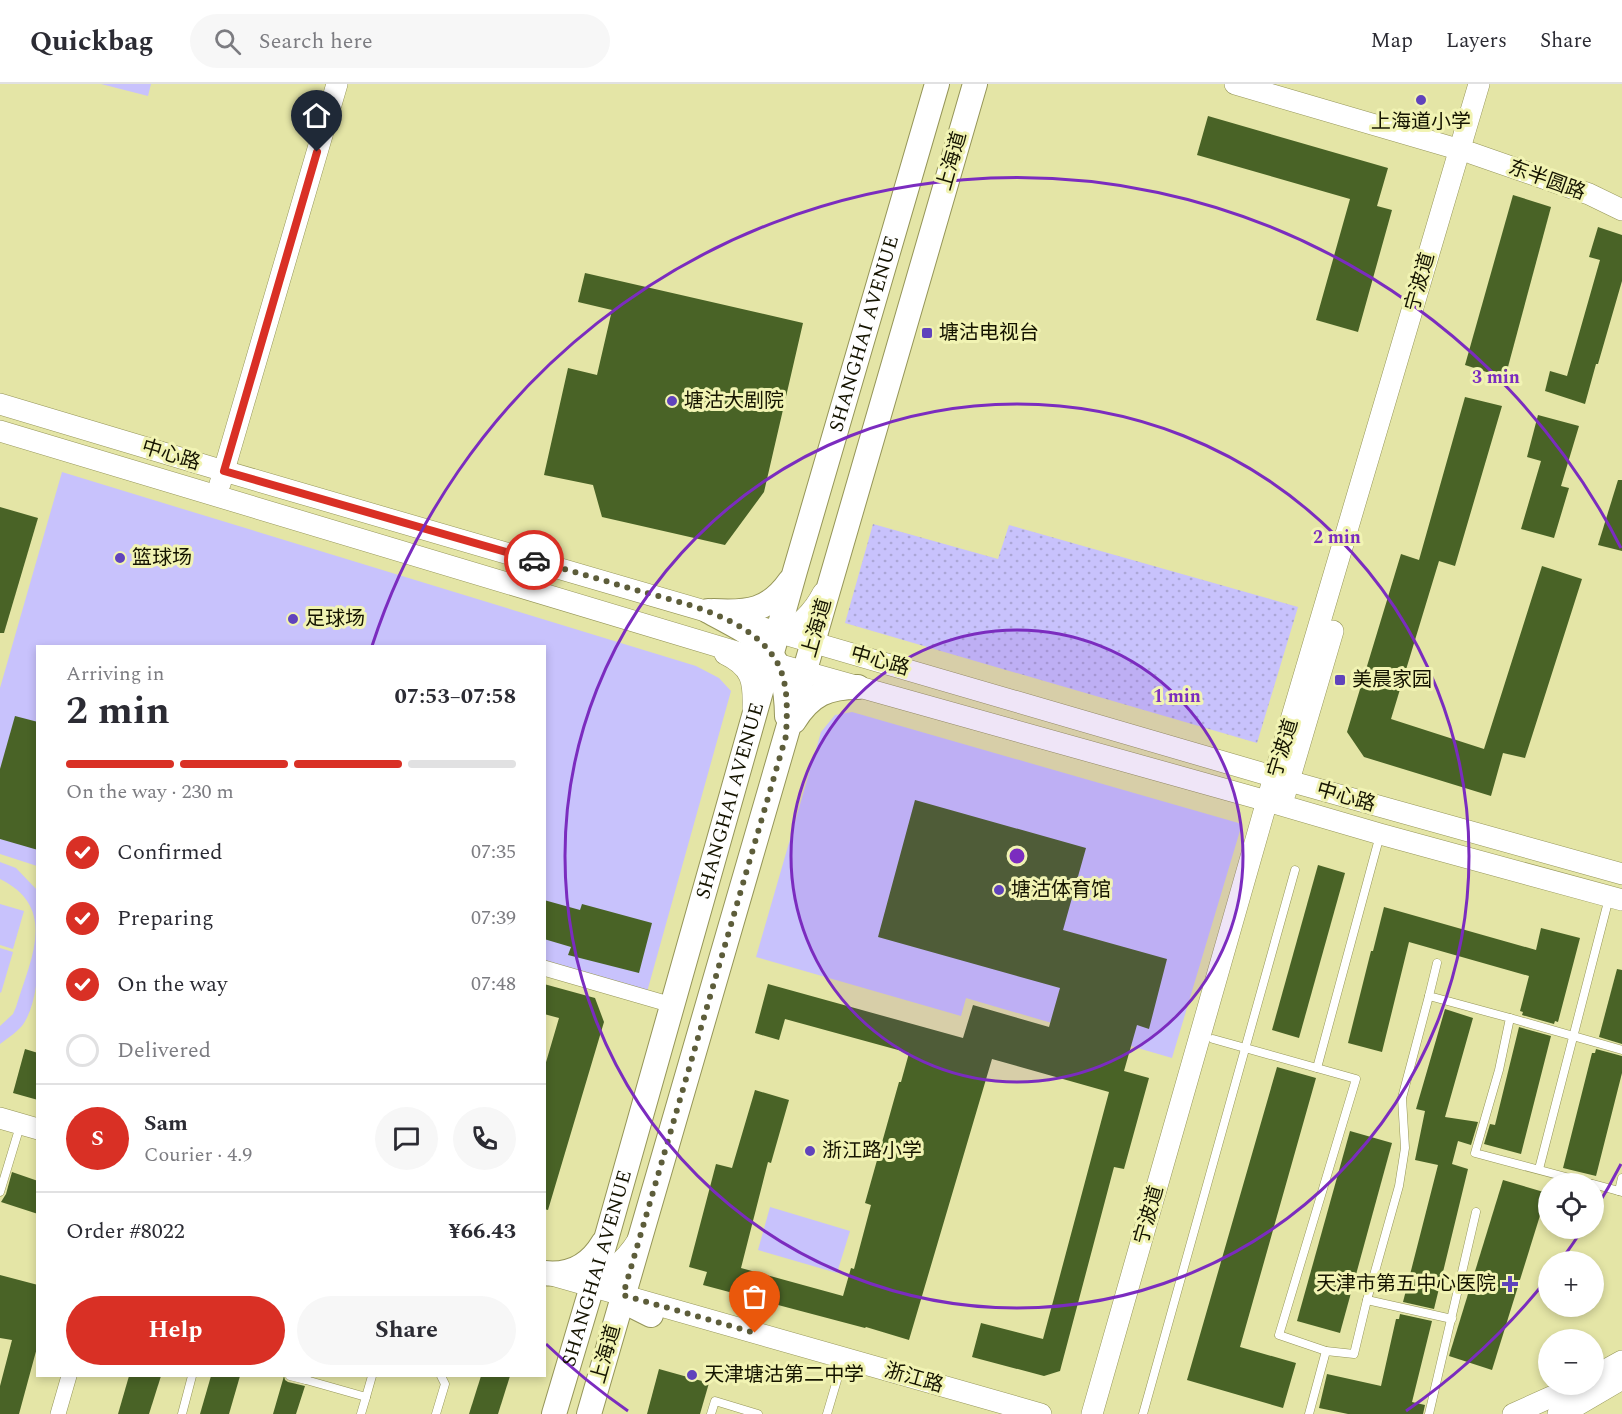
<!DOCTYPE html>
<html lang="en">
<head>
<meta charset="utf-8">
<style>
  :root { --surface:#fff; --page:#f7f7f7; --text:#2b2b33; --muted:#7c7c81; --line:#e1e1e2; --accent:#d93025 }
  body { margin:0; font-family:Spectral,"Noto Sans SC",serif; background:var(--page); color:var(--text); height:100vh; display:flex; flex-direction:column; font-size:22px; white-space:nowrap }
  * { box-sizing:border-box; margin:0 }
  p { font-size:20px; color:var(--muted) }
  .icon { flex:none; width:33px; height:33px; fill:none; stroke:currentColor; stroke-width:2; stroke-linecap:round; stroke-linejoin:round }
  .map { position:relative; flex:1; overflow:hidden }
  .sheet { position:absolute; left:36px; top:561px; width:510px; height:732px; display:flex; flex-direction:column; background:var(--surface); border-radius:0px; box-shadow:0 3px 9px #0003 }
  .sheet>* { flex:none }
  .controls { position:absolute; left:1538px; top:1089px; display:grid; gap:12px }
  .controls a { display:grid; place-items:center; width:66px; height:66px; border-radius:50%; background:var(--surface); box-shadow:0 3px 9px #0003; font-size:30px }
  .pin { position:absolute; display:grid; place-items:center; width:51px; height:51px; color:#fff; margin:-62px -26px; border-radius:50% 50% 50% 0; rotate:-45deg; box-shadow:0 0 6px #0007 }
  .pin .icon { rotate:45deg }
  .courier { position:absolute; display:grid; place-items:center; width:60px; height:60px; margin:-30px; border:4px solid #d93025; border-radius:50%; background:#fff; color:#222; box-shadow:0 2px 8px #0007 }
  .headline em { font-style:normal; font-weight:700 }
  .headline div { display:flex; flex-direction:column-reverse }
  .headline { display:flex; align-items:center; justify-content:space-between; height:102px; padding:0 30px }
  h1 { font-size:39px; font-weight:700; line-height:45px }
  .bar { display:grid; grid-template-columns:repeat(4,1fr); gap:9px 6px; align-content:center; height:72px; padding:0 30px }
  .bar i { height:8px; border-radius:4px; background:var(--line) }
  .bar .selected { background:var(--accent) }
  .bar p { grid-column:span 4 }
  .line { display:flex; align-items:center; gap:15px; padding:0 30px; border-top:2px solid var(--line) }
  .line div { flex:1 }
  .round { display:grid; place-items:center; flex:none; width:63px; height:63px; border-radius:32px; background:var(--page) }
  ol { padding:0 30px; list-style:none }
  li { display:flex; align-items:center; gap:18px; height:66px }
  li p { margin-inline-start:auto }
  li .icon { padding:6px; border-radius:50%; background:var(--accent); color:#fff; stroke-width:4 }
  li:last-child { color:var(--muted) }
  li i { width:33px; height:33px; border:3px solid var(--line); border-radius:50% }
  .button { display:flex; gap:12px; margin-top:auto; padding:12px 30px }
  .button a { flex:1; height:69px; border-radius:36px; background:var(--accent); color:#fff; font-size:24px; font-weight:700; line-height:69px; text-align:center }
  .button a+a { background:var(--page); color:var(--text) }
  header { display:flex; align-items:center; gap:36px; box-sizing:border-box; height:84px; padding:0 30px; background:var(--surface); border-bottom:2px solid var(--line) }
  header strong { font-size:28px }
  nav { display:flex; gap:33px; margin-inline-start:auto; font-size:21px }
  .search { width:420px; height:54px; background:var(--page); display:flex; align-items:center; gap:15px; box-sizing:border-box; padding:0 21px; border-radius:33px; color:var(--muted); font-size:22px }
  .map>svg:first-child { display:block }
  .park { fill:#c8c2fc }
  .garden { fill:url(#garden-dots) }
  .building { fill:#496326 }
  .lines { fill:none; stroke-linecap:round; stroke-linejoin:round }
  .lane-casing { stroke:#959558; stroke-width:9 }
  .street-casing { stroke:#959558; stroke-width:16 }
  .secondary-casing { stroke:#959558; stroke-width:22 }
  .primary-casing { stroke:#959558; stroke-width:26 }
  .lane { stroke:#fff; stroke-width:8 }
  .street { stroke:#fff; stroke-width:15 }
  .secondary { stroke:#fff; stroke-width:21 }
  .primary { stroke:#fff; stroke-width:24 }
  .done { stroke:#5d5d3a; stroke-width:6; stroke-dasharray:0 10.8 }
  .route { stroke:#d93025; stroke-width:8 }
  .ring { fill:none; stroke:#7b2cbf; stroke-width:3 }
  .poi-dot { fill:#6043bc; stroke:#f1f3b3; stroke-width:2 }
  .labels { text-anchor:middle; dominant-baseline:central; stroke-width:6; stroke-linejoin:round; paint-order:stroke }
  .poi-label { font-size:20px; fill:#151400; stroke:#f1f3b3; text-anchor:start }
  .street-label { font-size:20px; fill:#151400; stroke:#f1f3b3 }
  .centre { fill:#7b2cbf; stroke:#f1f3b3; stroke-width:3 }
  .ring-label { font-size:18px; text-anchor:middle; font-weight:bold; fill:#7b2cbf; stroke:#f1f3b3; stroke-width:6; stroke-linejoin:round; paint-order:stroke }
</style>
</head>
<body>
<header>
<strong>Quickbag</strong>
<div class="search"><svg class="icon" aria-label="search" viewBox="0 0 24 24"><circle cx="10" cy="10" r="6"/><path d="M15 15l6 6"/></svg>Search here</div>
<nav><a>Map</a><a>Layers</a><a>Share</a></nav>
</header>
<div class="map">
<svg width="1622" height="1330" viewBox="0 0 1622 1330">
  <defs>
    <pattern id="garden-dots" width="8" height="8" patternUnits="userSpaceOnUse" patternTransform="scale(1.5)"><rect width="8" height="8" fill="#c8c2fc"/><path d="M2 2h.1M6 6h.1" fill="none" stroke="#aba6d6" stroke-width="1.8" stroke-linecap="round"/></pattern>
  </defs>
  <rect width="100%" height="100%" fill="#e4e5a6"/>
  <g class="park">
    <polygon points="101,0 151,0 148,12"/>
    <polygon points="62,388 696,582 719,594 731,607 647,908 545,878 544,562 38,562 37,782 0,770 0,604"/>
    <polygon points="852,628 1242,740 1172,974 966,914 961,932 756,873 821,648 835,631"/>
    <path d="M0,778L16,784L37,806C38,842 44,908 24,939C19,947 8,954 0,960V942L13,930L16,923C30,876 59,824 0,795Z"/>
    <polygon points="0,820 24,827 13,865 0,861"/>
    <polygon points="0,864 13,868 1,909 0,908"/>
    <polygon points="770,1123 850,1147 837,1189 758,1166"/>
  </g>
  <polygon class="garden" points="873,440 998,475 1009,441 1298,523 1257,659 845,539"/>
  <g class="building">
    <polygon points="1208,32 1388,84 1377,122 1392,126 1358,248 1316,236 1350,115 1197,71"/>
    <polygon points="1513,111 1551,123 1505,294 1465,281"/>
    <polygon points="1598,143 1622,151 1622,197 1598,280 1596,280 1585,320 1545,307 1550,287 1567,292 1600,176 1589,173"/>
    <polygon points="585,189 803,239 764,408 725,461 602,433 593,401 544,391 568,284 597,291 612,226 578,218"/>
    <polygon points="1465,313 1502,322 1455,482 1439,477 1391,635 1484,665 1542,482 1582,495 1525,674 1503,669 1491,712 1364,673 1347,648 1401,470 1419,476"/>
    <polygon points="1538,331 1579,342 1561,402 1569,404 1554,454 1521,445 1541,377 1527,373"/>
    <polygon points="1618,396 1622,396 1622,467 1598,461"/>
    <polygon points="0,423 38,434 4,549 0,549"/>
    <polygon points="15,632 38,638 38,766 0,755 0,685"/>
    <polygon points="915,716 1086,764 1063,846 1167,875 1149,945 1137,941 1124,987 1149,994 1124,1085 1114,1083 1060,1287 1044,1292 972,1273 981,1239 1043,1255 1109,1008 992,975 909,1256 866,1243 865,1244 703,1201 707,1188 689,1183 716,1080 732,1084 755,1006 789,1016 771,1079 768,1078 741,1184 843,1212 851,1184 854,1185 871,1121 865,1119 899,998 901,998 909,969 785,935 779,956 755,949 768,900 963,954 973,921 1049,943 1060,904 878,853"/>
    <polygon points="1318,781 1345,789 1299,954 1272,946"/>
    <polygon points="544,816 580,826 582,820 652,839 639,889 568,871 571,863 544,855"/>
    <polygon points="1384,823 1536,866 1541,844 1580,854 1558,938 1555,937 1554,940 1522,931 1523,928 1520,927 1529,892 1409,858 1382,968 1348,959 1371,867 1373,867"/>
    <polygon points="1617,885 1622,886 1622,960 1599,953"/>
    <polygon points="544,900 595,914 604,938 548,1126 544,1125 544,985 559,934 544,930"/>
    <polygon points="1445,925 1473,934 1445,1033 1478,1038 1471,1061 1458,1057 1452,1080 1468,1085 1434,1225 1403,1218 1438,1081 1415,1076 1425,1027 1416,1025"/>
    <polygon points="1519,943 1551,952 1521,1070 1484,1060 1490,1040 1495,1041"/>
    <polygon points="25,965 38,969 38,1016 13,1009"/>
    <polygon points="1596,965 1622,972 1622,989 1596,1092 1563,1084 1592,969 1595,969"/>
    <polygon points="1277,983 1316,994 1240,1263 1296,1279 1283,1324 1187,1296"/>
    <polygon points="1350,1047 1392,1059 1340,1249 1297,1237"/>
    <polygon points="12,1088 38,1097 38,1130 1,1118 6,1110"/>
    <polygon points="1503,1096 1547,1109 1492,1286 1449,1272"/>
    <polygon points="0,1191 38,1201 38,1260 19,1330 0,1330 0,1302 12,1256 0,1254"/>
    <polygon points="1400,1230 1432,1237 1412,1318 1425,1321 1423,1330 1348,1330 1319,1324 1327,1290 1381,1302 1396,1235 1399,1235"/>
    <polygon points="659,1285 709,1299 700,1330 647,1330"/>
    <polygon points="129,1292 161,1292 149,1330 118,1330"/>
    <polygon points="211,1292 240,1292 229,1330 200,1330"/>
    <polygon points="284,1292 285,1296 288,1298 305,1302 296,1330 273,1330"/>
    <polygon points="481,1292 510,1292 498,1330 469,1330"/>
  </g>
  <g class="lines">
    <g class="lane-casing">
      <g id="lane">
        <polyline points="1437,879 1429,912 1510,934 1499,986 1475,1069 1592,1100"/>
        <polyline points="1510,934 1622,966"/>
        <polyline points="1213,955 1356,995 1279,1251 1326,1267"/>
        <polyline points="1317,984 1380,751"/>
        <polyline points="1539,1085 1609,814"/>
        <polyline points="1593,1100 1622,1108"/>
        <polyline points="1619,1107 1622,1094"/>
        <polyline points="0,1108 20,1042"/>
        <polyline points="1367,1216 1452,1235"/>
        <polyline points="290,1292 306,1296"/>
        <polyline points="307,1292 306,1296 366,1313 372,1292"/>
        <polyline points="182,1330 192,1292"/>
        <polyline points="361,1330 366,1313"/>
        <polyline points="436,1330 445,1300 441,1292"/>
        <polyline points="711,1330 715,1317 758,1330"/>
        <polyline points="827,1330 843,1276"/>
        <polyline points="1143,1330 1295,786"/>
        <polyline points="1309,1330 1326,1267 1354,1270 1367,1216 1399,1102 1405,1064 1402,1014 1429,912"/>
        <polyline points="1429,1330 1476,1128"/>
      </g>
    </g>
    <g class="street-casing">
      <g id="street">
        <polyline points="544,884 672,921"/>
        <polyline points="58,1330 69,1292"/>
      </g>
    </g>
    <g class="secondary-casing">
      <g id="secondary">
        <polyline points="1235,0 1471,69 1589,110 1622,126"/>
        <polyline points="0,320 224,387 1289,697 1622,790"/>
        <polyline points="0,347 770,578 1267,717 1380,750 1622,816"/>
        <polyline points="220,400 337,0"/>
        <path d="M778,553C798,543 813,529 823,509"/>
        <path d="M725,570C752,583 754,597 753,625"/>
        <polyline points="1285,710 1333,547"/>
        <polyline points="0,1034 38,1045"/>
        <polyline points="548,1190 1041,1330"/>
        <path d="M584,1198C608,1192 625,1177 638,1156"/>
        <polyline points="1593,1293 1622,1277"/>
        <polyline points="1092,1330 1267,717 1479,0"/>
        <polyline points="1513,1330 1580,1300"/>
        <polyline points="1558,1330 1576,1322 1622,1295"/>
      </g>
    </g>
    <g class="primary-casing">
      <g id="primary">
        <path d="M708,527C761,555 786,566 787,632"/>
        <path d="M713,527C748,529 769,527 790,497"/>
        <path d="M794,637C811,610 828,603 858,603"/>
        <path d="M544,1189C569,1192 590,1181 603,1159"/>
        <polyline points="613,1204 625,1218 651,1231"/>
        <path id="s1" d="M554,1330L607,1152L795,487L937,0"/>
        <polyline points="589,1330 975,0"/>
      </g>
    </g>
    <use href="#lane" class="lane"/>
    <use href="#street" class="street"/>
    <use href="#secondary" class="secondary"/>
    <use href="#primary" class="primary"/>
  </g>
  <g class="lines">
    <path class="done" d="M534,476C568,486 602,496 636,506C682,519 753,533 778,580C789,602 787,629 786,652L623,1211L755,1249"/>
    <polyline class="route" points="317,68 224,387 534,476"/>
  </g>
  <circle cx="1017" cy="772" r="226" fill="#7b2cbf" fill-opacity=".12"/>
  <g class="ring">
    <circle cx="1017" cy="772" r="226"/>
    <circle cx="1017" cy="772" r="452"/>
    <path d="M1621 1080A678 678 0 0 1 1595 1126M1582 1146A678 678 0 0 1 1562 1175M1548 1194A678 678 0 0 1 1406 1327M628 1327A678 678 0 0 1 546 1260M372 562A678 678 0 0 1 1621 464"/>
  </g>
  <g class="poi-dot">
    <circle cx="1421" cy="16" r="6"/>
    <rect x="921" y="243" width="12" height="12" rx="3"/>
    <circle cx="672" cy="317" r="6"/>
    <circle cx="120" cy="474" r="6"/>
    <circle cx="293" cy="535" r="6"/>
    <rect x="1334" y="590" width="12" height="12" rx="3"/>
    <circle cx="999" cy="806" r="6"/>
    <circle cx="810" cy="1067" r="6"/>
    <path d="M1507 1191h6v6h6v6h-6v6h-6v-6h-6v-6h6z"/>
    <circle cx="692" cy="1291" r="6"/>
  </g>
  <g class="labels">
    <g class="poi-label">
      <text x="1421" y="38" text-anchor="middle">上海道小学</text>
      <text x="939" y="249">塘沽电视台</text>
      <text x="684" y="317">塘沽大剧院</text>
      <text x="132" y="474">篮球场</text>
      <text x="305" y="535">足球场</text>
      <text x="1352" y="596">美晨家园</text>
      <text x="1011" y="806">塘沽体育馆</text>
      <text x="822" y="1067">浙江路小学</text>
      <text x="1496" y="1200" text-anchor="end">天津市第五中心医院</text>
      <text x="704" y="1291">天津塘沽第二中学</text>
    </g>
    <g class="street-label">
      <text transform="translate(952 77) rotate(-74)">上海道</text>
      <text transform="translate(1547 96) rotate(20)">东半圆路</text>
      <text transform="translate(1420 198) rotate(-74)">宁波道</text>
      <text stroke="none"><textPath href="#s1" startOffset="1124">SHANGHAI AVENUE</textPath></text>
      <text transform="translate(171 371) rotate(17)">中心路</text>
      <text transform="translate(817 544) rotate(-74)">上海道</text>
      <text transform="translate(880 577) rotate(16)">中心路</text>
      <text transform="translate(1283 664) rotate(-73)">宁波道</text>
      <text transform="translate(1346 713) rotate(16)">中心路</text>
      <text stroke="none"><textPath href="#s1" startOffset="638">SHANGHAI AVENUE</textPath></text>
      <text transform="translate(1149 1131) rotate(-74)">宁波道</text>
      <text stroke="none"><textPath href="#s1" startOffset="152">SHANGHAI AVENUE</textPath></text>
      <text transform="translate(606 1270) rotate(-74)">上海道</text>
      <text transform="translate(914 1294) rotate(16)">浙江路</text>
    </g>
  </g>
  <circle cx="1017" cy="772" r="9" class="centre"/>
  <g class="ring-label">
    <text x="1496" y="299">3 min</text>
    <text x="1337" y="459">2 min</text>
    <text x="1177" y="618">1 min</text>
  </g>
</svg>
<div class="controls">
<a><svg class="icon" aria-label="locate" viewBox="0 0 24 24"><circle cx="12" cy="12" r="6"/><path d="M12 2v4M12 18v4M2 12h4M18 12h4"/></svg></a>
<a>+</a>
<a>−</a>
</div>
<div class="pin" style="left:755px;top:1249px;background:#ea580c"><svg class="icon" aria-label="bag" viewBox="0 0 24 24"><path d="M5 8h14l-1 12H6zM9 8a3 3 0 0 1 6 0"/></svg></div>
<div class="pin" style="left:317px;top:68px;background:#1f2937"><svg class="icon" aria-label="home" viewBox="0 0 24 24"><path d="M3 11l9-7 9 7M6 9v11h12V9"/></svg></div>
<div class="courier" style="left:534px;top:476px"><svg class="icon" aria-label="car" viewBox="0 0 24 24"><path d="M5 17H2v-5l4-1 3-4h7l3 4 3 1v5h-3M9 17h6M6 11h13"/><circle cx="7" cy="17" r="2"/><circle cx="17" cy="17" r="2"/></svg></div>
<section class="sheet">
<div class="headline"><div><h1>2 min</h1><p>Arriving in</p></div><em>07:53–07:58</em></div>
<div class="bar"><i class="selected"></i><i class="selected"></i><i class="selected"></i><i></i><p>On the way · 230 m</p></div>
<ol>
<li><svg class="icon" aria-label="check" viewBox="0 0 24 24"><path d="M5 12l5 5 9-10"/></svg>Confirmed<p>07:35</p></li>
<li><svg class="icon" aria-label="check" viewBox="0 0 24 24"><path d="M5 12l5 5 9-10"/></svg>Preparing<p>07:39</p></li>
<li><svg class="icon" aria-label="check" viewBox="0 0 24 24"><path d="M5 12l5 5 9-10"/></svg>On the way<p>07:48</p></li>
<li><i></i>Delivered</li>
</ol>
<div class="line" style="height:108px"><b class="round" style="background:var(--accent);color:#fff">S</b><div><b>Sam</b><p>Courier · 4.9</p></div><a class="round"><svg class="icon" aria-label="chat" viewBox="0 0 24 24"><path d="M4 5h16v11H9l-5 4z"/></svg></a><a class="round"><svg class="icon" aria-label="phone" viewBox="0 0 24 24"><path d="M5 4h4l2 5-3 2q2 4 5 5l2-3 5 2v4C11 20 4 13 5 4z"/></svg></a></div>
<div class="line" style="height:78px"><div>Order #8022</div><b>¥66.43</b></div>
<div class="button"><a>Help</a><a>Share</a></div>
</section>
</div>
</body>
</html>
